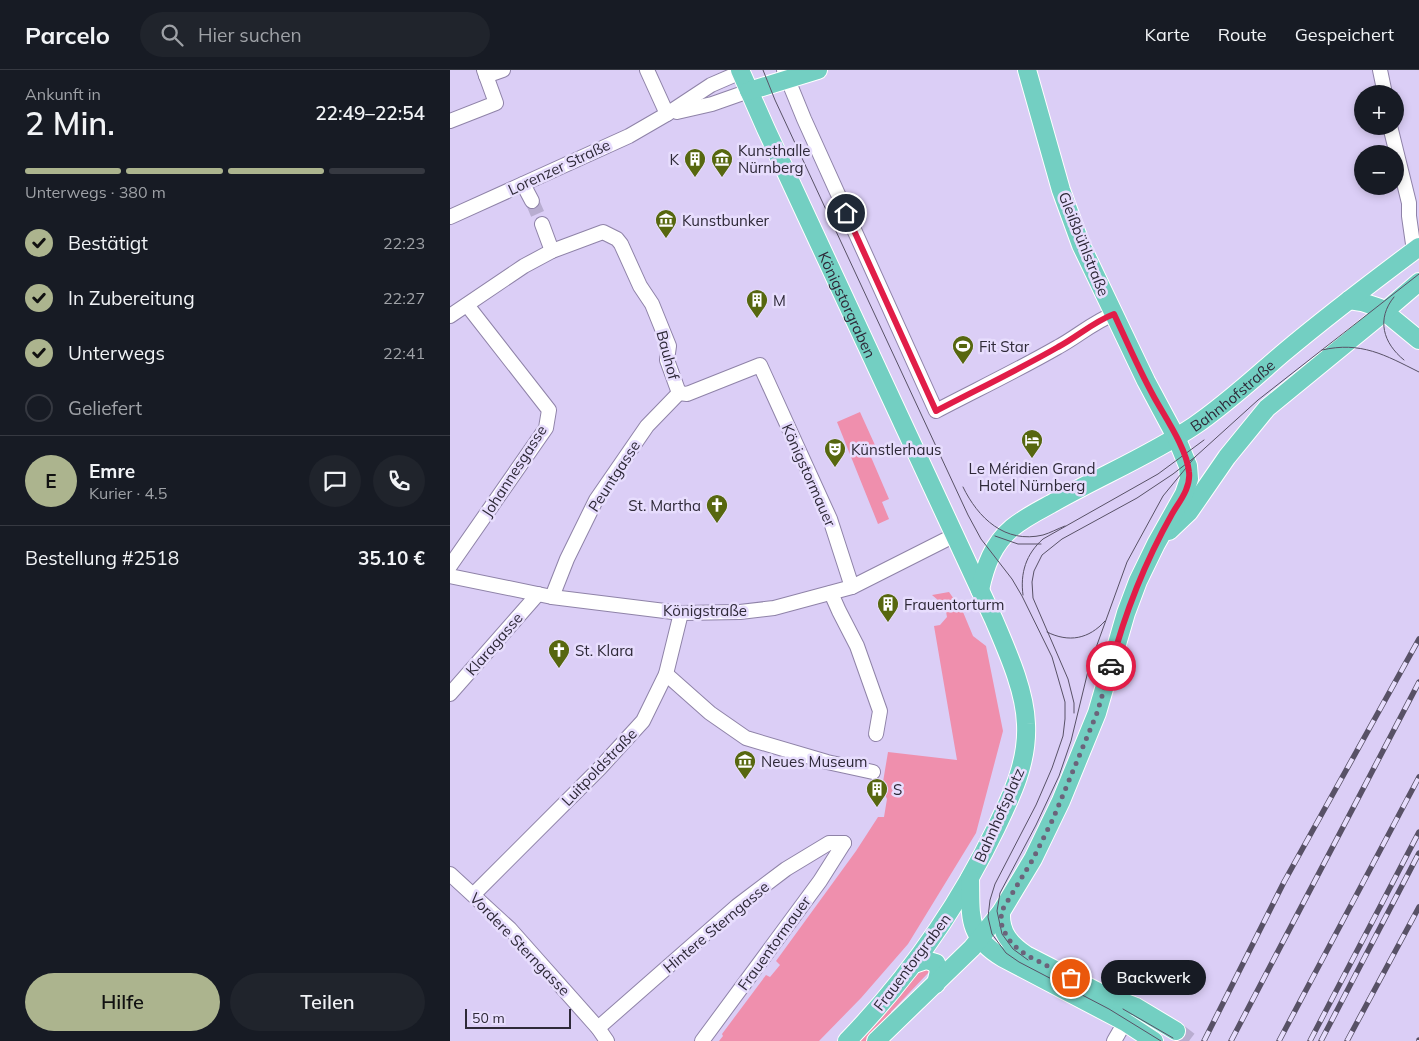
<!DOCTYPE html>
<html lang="de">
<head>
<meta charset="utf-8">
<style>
  :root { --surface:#171b24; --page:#20242c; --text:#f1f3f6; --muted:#9ea1a6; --line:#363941; --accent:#acb48e }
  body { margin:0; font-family:Mulish,sans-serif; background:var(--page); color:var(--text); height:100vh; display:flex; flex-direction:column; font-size:19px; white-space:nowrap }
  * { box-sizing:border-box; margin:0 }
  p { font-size:16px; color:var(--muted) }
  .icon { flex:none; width:28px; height:28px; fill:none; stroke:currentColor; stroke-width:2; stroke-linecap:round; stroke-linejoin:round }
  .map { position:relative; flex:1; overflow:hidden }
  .side { display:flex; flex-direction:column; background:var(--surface); width:450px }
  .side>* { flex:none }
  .buttons { position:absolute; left:904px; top:15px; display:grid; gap:10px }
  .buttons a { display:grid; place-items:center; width:50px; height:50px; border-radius:50%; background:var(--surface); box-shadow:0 2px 8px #0003; font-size:25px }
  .scale { position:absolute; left:15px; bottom:12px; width:106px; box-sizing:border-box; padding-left:5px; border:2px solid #2e2938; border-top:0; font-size:14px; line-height:18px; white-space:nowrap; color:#2e2938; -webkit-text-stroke:4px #e7ddfd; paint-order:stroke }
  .pin { position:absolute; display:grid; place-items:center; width:42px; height:42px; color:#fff; margin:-21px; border:2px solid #fff; border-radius:50%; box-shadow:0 1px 5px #0007 }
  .courier { position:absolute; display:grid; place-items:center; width:50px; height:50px; margin:-25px; border:4px solid #e11d48; border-radius:50%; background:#fff; color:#222; box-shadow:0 1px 6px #0007 }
  .bubble { position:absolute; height:35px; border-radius:18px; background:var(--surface); box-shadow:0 2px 8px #0003; font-size:16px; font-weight:600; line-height:35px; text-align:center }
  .head em { font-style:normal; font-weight:600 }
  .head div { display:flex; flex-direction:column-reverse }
  .head { display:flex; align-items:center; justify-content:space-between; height:85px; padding:0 25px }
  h1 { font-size:32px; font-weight:600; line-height:38px }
  .bar { display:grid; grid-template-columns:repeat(4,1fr); gap:8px 5px; align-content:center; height:60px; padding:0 25px }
  .bar i { height:6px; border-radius:4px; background:var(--line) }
  .bar .active { background:var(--accent) }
  .bar p { grid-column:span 4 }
  .line { display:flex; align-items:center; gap:12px; padding:0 25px; border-top:1px solid var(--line) }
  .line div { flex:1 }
  .round { display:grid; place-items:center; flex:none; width:52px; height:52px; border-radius:26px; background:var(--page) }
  ol { padding:0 25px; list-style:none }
  li { display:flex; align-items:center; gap:15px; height:55px }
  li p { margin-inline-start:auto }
  li .icon { padding:5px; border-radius:50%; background:var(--accent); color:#111; stroke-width:4 }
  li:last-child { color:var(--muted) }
  li i { width:28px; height:28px; border:2px solid var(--line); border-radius:50% }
  .cta { display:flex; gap:10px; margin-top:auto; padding:10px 25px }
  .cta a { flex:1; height:58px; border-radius:30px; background:var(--accent); color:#111; font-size:20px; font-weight:600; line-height:58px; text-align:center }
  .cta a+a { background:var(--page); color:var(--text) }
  header { display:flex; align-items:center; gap:30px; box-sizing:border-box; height:70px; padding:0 25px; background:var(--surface); border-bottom:1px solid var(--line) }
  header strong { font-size:24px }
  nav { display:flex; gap:28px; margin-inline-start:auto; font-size:18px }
  .search { width:350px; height:45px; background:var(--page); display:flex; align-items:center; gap:12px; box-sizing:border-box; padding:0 18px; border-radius:28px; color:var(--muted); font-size:19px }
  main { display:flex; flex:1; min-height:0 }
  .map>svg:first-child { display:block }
  .green { fill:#ef8fad }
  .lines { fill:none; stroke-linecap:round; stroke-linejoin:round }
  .minor-tunnel { stroke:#b8add0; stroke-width:14; stroke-dasharray:14 7; stroke-linecap:butt }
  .major-tunnel { stroke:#b8add0; stroke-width:18; stroke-dasharray:18 9; stroke-linecap:butt }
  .minor-casing { stroke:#8f83a8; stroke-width:16 }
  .major-casing { stroke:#fff; stroke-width:20 }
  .minor { stroke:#fff; stroke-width:14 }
  .major { stroke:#73cfc2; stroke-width:18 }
  .tram { stroke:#585166; stroke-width:1 }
  .rail-casing { stroke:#585166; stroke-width:5.5 }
  .rail { stroke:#e7ddfd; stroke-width:4; stroke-dasharray:11; stroke-linecap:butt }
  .done { stroke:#6b637a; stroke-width:5; stroke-dasharray:0 9 }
  .route { stroke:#e11d48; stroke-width:6 }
  .labels { text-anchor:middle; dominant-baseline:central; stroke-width:5; stroke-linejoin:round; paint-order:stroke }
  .poi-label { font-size:15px; fill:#2e2938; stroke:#e7ddfd; text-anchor:start }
  .street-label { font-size:15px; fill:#2e2938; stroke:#e7ddfd }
</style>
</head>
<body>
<header>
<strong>Parcelo</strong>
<div class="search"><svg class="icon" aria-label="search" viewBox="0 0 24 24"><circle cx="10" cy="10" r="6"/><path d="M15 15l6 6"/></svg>Hier suchen</div>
<nav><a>Karte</a><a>Route</a><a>Gespeichert</a></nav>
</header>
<main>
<section class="side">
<div class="head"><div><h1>2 Min.</h1><p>Ankunft in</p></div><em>22:49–22:54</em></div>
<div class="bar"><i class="active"></i><i class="active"></i><i class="active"></i><i></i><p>Unterwegs · 380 m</p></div>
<ol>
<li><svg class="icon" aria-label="check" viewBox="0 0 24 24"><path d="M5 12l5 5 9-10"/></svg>Bestätigt<p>22:23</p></li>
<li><svg class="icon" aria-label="check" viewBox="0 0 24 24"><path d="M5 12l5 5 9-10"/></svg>In Zubereitung<p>22:27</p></li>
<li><svg class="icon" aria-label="check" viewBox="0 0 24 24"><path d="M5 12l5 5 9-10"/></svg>Unterwegs<p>22:41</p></li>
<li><i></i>Geliefert</li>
</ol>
<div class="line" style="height:90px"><b class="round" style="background:var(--accent);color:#111">E</b><div><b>Emre</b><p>Kurier · 4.5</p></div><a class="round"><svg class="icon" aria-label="chat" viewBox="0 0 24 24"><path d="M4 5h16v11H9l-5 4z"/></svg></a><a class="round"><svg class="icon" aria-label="phone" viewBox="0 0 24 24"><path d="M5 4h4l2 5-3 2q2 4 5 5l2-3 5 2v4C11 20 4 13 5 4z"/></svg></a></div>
<div class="line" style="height:65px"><div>Bestellung #2518</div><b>35.10 €</b></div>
<div class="cta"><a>Hilfe</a><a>Teilen</a></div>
</section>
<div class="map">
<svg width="969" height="971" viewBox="0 0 969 971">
  <rect width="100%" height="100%" fill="#dbcef6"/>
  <g class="green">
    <polygon points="410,342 429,384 421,387 439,429 432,432 439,449 428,454 387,352"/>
    <polygon points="499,522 513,542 523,566 536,576 553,661 526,763 458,874 411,928 369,971 269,971 273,966 272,964 316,905 320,907 330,895 326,891 406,781 428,747 434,747 437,729 432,718 438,682 507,690 484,556 490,555 497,547 495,536 482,525"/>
    <polygon points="477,899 479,902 441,942 441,949 418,971 406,971 468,900"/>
  </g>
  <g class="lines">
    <polyline class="minor-tunnel" points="82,131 92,154"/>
    <polyline class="major-tunnel" points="726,961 739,971"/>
    <g class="minor-casing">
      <g id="minor">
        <polyline points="197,0 217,44"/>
        <path d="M334,0L354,49L486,341C526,320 568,300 608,277C627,267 643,252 664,244"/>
        <polyline points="930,0 935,24"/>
        <polyline points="36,6 53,0"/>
        <polyline points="227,42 262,34 299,21"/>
        <polyline points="0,51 46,33 34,0"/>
        <polyline points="940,56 959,133 959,146 964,181"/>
        <polyline points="73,114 82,131"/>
        <polyline points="0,147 179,66 217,44 261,15 291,2"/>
        <polyline points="92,154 102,181"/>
        <polyline points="0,246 74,196 102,181 153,162 167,169 171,174 190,216 202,234 219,276 217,290 229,323"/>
        <polyline points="229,323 237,324 310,295 380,449 402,517"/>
        <polyline points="0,496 96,358 99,340 17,235"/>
        <polyline points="0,506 102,527 231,543 290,542 324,538 402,517 505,465"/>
        <polyline points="381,523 389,541 407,576 430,641 426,664"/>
        <polyline points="102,527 117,489 146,430 197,356 229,323"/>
        <polyline points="216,604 260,643 296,668 377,692 423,702"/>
        <polyline points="0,624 88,524"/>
        <polyline points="0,804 60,859 148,958 157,971"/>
        <polyline points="24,824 150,698 193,651 216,604 231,543"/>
        <polyline points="148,958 287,836 336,799 379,773 394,773"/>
        <polyline points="252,971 370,811 394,773"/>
        <polyline points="664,971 675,952"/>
      </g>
    </g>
    <g class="major-casing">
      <g id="major">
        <path id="s1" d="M290,0L316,59L544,550C557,581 575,620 576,654C578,692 562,725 546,758C508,837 458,908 397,971"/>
        <polyline points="299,21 368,0"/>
        <polyline points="899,230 912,232 930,238 969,270"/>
        <polyline points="719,461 739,442 777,387 817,338 927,248 969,212"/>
        <path id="s2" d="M530,520C535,496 543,474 562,458C574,448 588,441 601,434C648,407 699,386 744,356C775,335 803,309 832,284C876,247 922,212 969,177"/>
        <path d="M520,808C521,846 516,866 553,888L675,952L704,971"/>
        <path d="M551,842C550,863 560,874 576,885L652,924L686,937L726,961"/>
        <polyline points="464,894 476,890 486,893 489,901 486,914"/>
        <polyline points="426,971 522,878 551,842 583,789 611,731 647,643 676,543 688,511 706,474 734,424 739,409 738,396 726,367 696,311 631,175 611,120 577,0"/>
      </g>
    </g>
    <use href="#minor" class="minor"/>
    <use href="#major" class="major"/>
    <g class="tram">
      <polyline points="313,0 325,30 518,445 531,469 562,509 572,526 602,587 615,632 615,649 613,666 602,698 586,735 545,814 540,830 538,847 542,864 556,883 569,892 659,939 711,971"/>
      <path d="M944,227C926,249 933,273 954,290"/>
      <path d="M872,280C911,271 935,285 969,302"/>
      <path d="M513,417C528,448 555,474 593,465C600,463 607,459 615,456"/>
      <polyline points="545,466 568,474 591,474"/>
      <path d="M573,525C570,503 576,484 593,469L708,404L754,370"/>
      <path d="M597,562C619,573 639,569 655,551"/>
      <polyline points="624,643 624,633 618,609 583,528 582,512 584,501 592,485 612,469 687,428 723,404 745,387 808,330 969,204"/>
      <polyline points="578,890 563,879 552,864 547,841 550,823 586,755 609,706 621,671 639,597 677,492 713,426 745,387"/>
      <polyline points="673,939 723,968"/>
    </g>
    <g class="rail-casing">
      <g id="rail">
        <polyline points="754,971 834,812 969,569"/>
        <polyline points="781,971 969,612"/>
        <polyline points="829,971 969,707"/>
        <polyline points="860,971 969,762"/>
        <polyline points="871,971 969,783"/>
        <polyline points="897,971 969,837"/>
        <polyline points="969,971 969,970"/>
      </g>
    </g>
    <use href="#rail" class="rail"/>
  </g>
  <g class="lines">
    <polyline class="done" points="621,908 576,885 562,874 552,858 551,842 583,789 603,749 647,643 661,596"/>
    <path class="route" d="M396,143L486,341C526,320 568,300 608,277C627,267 643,252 664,244C677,272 689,300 704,327C715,347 737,379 739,402C741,418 729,432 722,444C695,492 675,542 661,596"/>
  </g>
  <defs>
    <g id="building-pin" transform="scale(1.125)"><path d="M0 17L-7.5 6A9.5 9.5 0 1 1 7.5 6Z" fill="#57670f" stroke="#e7ddfd"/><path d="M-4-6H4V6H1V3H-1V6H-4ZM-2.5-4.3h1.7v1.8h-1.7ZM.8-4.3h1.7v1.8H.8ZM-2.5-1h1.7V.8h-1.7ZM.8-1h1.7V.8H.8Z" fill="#fff"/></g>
    <g id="museum-pin" transform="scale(1.125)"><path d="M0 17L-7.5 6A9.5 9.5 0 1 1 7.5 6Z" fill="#57670f" stroke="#e7ddfd"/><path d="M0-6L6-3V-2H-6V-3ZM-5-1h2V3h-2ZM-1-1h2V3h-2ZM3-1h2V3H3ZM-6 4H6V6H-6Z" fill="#fff"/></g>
    <g id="stadium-pin" transform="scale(1.125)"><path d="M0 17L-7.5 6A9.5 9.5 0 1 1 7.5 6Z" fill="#57670f" stroke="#e7ddfd"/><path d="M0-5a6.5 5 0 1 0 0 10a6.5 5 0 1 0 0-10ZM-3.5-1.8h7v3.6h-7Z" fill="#fff"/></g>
    <g id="hotel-pin" transform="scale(1.125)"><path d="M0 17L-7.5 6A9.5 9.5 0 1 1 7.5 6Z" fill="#57670f" stroke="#e7ddfd"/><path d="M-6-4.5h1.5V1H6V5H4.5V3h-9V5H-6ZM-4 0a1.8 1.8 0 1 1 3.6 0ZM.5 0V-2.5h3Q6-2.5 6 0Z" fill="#fff"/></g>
    <g id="theatre-pin" transform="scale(1.125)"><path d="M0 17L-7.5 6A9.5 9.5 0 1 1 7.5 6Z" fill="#57670f" stroke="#e7ddfd"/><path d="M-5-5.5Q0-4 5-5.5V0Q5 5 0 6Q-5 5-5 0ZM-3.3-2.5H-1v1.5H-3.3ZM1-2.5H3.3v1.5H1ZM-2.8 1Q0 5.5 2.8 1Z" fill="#fff"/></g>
    <g id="church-pin" transform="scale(1.125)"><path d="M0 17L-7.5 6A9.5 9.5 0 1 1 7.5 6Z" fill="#57670f" stroke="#e7ddfd"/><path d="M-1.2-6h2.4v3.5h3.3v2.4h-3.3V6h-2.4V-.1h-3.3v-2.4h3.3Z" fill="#fff"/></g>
  </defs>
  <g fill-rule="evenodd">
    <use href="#building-pin" x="245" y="89"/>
    <use href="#museum-pin" x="272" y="89"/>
    <use href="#museum-pin" x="216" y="150"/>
    <use href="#building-pin" x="307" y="230"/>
    <use href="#stadium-pin" x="513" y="276"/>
    <use href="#hotel-pin" x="582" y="370"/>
    <use href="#theatre-pin" x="385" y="379"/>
    <use href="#church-pin" x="267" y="435"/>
    <use href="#building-pin" x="438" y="534"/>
    <use href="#church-pin" x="109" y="580"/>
    <use href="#museum-pin" x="295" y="691"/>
    <use href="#building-pin" x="427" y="719"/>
  </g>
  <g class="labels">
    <g class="poi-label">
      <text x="288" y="80">Kunsthalle<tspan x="288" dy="17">Nürnberg</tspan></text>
      <text x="229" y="89" text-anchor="end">K</text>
      <text x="232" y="150">Kunstbunker</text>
      <text x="323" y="230">M</text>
      <text x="529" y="276">Fit Star</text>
      <text x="401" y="379">Künstlerhaus</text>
      <text x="582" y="398" text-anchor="middle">Le Méridien Grand<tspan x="582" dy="17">Hotel Nürnberg</tspan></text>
      <text x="251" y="435" text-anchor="end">St. Martha</text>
      <text x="454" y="534">Frauentorturm</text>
      <text x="125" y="580">St. Klara</text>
      <text x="311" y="691">Neues Museum</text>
      <text x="443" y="719">S</text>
    </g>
    <g class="street-label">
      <text transform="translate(109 97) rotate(-25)">Lorenzer Straße</text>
      <text transform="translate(634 174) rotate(68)">Gleißbühlstraße</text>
      <text stroke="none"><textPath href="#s1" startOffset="258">Königstorgraben</textPath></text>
      <text transform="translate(218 285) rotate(75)">Bauhof</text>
      <text stroke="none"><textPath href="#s2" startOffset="329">Bahnhofstraße</textPath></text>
      <text transform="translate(64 401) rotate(-57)">Johannesgasse</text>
      <text transform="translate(359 405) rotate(66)">Königstormauer</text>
      <text transform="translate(164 406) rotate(-57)">Peuntgasse</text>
      <text x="255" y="540">Königstraße</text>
      <text transform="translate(44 574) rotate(-49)">Klaragasse</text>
      <text transform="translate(149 697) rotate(-46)">Luitpoldstraße</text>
      <text transform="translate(549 745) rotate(-66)">Bahnhofsplatz</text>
      <text transform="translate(266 857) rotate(-40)">Hintere Sterngasse</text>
      <text transform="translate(324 873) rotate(-54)">Frauentormauer</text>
      <text transform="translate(70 874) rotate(46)">Vordere Sterngasse</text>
      <text transform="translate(462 892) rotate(-53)">Frauentorgraben</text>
    </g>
  </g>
</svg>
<div class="buttons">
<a>+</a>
<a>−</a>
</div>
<div class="scale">50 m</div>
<div class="pin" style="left:621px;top:908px;background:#ea580c"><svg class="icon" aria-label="bag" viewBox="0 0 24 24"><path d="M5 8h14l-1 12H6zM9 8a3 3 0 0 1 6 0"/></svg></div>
<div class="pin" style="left:396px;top:143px;background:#1f2937"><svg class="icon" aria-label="home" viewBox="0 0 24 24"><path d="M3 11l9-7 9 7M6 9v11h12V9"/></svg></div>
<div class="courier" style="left:661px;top:596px"><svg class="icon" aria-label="car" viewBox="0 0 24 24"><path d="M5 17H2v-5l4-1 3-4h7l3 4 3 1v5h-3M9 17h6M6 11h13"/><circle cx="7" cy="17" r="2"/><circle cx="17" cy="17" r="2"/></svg></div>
<div class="bubble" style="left:651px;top:890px;width:105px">Backwerk</div>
</div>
</main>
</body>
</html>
